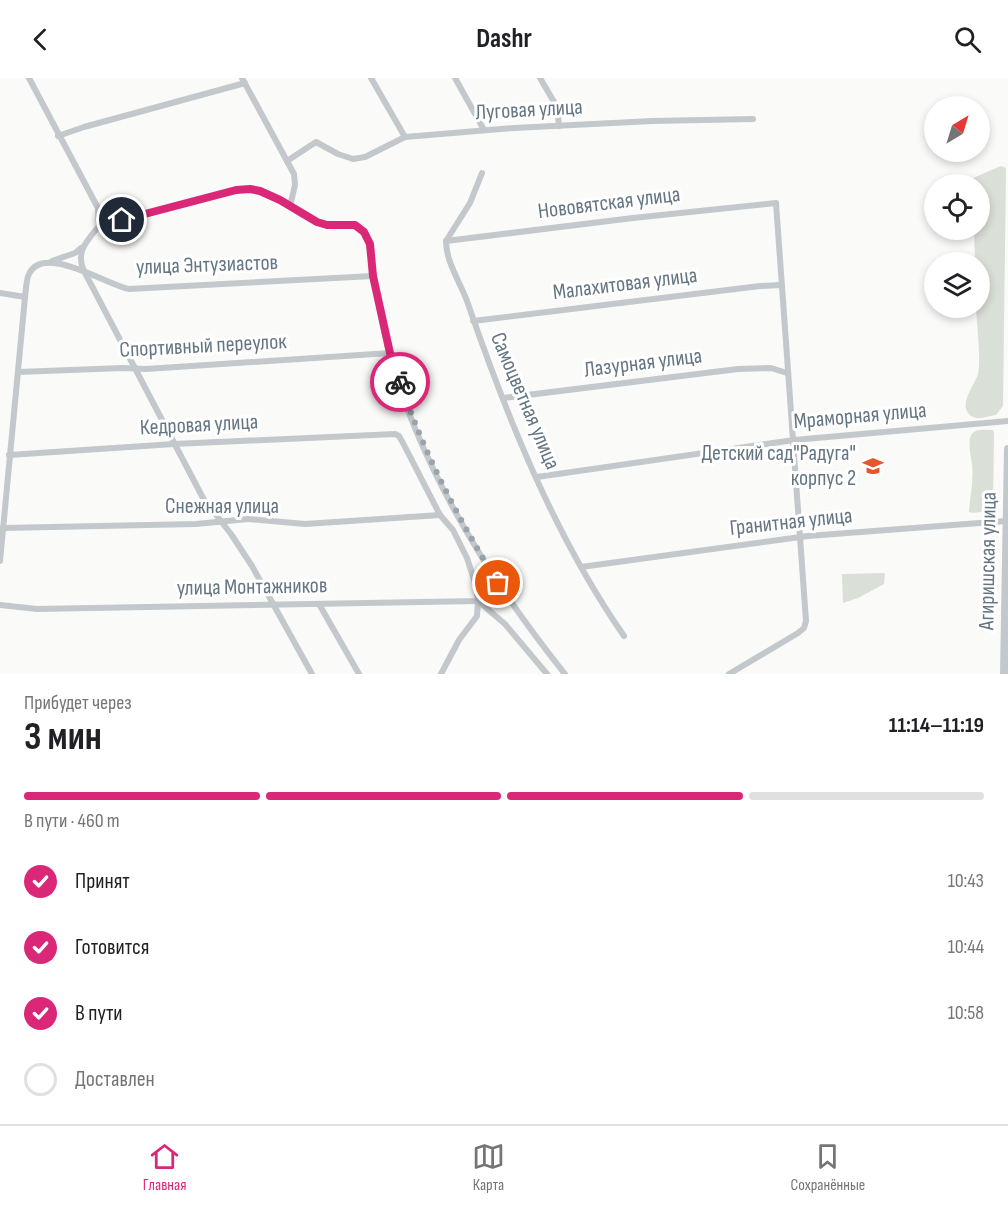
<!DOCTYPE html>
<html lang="ru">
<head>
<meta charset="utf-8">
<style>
  :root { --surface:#fff; --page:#f2f2f2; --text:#202124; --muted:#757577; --line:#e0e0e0; --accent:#db2777 }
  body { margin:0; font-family:"Sofia Sans Condensed",sans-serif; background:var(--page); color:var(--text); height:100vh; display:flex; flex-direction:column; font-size:22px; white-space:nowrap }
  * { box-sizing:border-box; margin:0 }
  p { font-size:20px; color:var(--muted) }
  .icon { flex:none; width:33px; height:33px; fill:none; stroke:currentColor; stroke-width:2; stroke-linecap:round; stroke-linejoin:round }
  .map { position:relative; height:596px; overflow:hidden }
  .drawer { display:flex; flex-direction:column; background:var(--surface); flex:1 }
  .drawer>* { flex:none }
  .needle { width:39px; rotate:38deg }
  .fabs { position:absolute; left:924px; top:18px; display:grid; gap:12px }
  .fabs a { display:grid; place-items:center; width:66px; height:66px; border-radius:50%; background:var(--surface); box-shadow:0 3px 9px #0003; font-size:30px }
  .pin { position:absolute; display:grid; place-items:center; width:51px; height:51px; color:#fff; margin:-26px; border:3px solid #fff; border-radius:50%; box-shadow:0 2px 6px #0007 }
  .courier { position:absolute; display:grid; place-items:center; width:60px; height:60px; margin:-30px; border:4px solid #db2777; border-radius:50%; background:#fff; color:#222; box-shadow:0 2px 8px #0007 }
  .head em { font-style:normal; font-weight:700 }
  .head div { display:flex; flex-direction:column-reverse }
  .head { display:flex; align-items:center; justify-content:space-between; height:102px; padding:0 24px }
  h1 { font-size:39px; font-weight:700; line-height:45px }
  .bar { display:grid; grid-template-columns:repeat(4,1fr); gap:9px 6px; align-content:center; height:72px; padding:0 24px }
  .bar i { height:8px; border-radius:4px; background:var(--line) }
  .bar .active { background:var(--accent) }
  .bar p { grid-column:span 4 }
  ol { padding:0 24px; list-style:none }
  li { display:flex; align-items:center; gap:18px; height:66px }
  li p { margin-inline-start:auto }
  li .icon { padding:6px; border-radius:50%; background:var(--accent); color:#fff; stroke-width:4 }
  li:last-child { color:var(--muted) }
  li i { width:33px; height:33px; border:3px solid var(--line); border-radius:50% }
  header { display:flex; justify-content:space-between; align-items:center; height:78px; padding:0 24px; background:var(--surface); font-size:27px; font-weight:700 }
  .dock { display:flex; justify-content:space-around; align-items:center; height:84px; border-top:2px solid var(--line); background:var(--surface); font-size:16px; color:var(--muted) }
  .dock a { display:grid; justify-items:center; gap:3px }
  .dock .active { color:var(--accent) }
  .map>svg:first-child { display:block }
  .green { fill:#dadfd7 }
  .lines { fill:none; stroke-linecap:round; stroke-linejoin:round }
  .minor { stroke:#c3c8cc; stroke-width:6 }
  .tertiary { stroke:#c3c8cc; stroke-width:8 }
  .done { stroke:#99a4ac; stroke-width:6; stroke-dasharray:0 10.8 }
  .route { stroke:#db2777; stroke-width:8 }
  .labels { text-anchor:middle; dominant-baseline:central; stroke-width:6; stroke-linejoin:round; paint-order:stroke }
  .street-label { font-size:22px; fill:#657683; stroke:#fff }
  .poi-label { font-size:22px; fill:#657683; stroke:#fff; text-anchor:end }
</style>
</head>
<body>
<header><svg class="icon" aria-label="back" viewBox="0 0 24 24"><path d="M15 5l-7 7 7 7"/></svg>Dashr<svg class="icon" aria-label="search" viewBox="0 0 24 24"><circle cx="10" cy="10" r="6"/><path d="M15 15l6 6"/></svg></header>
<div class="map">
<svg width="1008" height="596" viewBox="0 0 1008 596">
  <rect width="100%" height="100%" fill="#fafaf8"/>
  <g class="green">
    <path d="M1001,88L1006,90L1003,328L996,337C990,338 978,342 973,339C955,329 975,307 978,296C981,282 977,246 976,230H980V184H975L974,152H980V106H970L973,100Z"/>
    <path d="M993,352L994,356L993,429C989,433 975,436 969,434C970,418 974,403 972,386C971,378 966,359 974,354C978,351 988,352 993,352Z"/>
    <polygon points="885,495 884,506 858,520 843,525 842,496"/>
  </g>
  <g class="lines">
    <g class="minor">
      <path d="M29,0L98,130L99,148C87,163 75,174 84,193L203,420L231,456L252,488L312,596"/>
      <path d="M242,0L294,96L295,107L290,128C300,135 311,143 324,146C341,149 356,141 367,158C371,172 371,185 374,199C378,224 383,250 389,275C422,393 489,501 565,596"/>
      <polyline points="371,0 405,59"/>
      <polyline points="455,0 484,52"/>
      <polyline points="540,0 557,29 559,48"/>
      <polyline points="58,58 84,49 245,5"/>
      <polyline points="287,83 316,64 338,76 353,81 365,79 405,59 514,50 652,43 753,41"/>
      <path d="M482,95L470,125L446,163C446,184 460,204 467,223C507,339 554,457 624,558"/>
      <path d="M99,148L243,111C261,111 276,119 290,128"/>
      <polyline points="446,163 633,140 776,125 806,543 804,550 798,555 729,596"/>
      <polyline points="52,183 75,175 81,170"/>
      <path d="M0,215L25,219C26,212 26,202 29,196C43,165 107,207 129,211L373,198"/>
      <polyline points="473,243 760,208 781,207"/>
      <polyline points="18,294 123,290 146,291 390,275"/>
      <polyline points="503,320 738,291 771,290 787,295"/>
      <polyline points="9,377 174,366 395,356 399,358 403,365 440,437 453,452 467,480 477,511 478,523 505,546 547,596"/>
      <polyline points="537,399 794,362 1008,343"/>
      <polyline points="3,450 196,446 248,441 305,446 440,437"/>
      <polyline points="0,483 25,219"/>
      <polyline points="581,489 808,458 1006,443"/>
      <polyline points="319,526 359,596"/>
      <polyline points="0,527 37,531 478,523 498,505"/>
      <polyline points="441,596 459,562 477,538 478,523"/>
    </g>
    <polyline class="tertiary" points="1004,596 1008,371"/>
  </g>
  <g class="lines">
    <path class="done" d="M400,304C424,376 458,440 498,505"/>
    <polyline class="route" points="122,142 236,112 250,111 260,113 280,122 317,144 327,147 355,147 364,154 370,166 373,198 390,275 400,304"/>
  </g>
  <defs>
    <g id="school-bare" transform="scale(1.62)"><path d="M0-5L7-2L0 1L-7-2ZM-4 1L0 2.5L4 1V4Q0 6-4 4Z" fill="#e4572e" stroke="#fff" stroke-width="2.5" paint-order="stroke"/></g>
  </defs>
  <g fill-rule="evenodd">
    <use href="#school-bare" x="873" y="388"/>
  </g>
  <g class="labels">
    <g class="street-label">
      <text transform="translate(529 32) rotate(-3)">Луговая улица</text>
      <text transform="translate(609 125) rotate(-7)">Нововятская улица</text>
      <text transform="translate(207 187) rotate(-2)">улица Энтузиастов</text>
      <text transform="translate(625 206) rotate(-7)">Малахитовая улица</text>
      <text transform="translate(203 268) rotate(-3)">Спортивный переулок</text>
      <text transform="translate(643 285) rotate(-7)">Лазурная улица</text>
      <text transform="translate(525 323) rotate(67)">Самоцветная улица</text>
      <text transform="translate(860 338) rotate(-5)">Мраморная улица</text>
      <text transform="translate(199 347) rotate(-3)">Кедровая улица</text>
      <text x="222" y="428">Снежная улица</text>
      <text transform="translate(791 444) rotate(-6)">Гранитная улица</text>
      <text transform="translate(988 483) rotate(-89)">Агиришская улица</text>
      <text transform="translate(252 509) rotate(-1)">улица Монтажников</text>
    </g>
    <g class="poi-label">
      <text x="856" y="375">Детский сад"Радуга"<tspan x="856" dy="25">корпус 2</tspan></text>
    </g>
  </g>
</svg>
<div class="fabs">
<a><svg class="needle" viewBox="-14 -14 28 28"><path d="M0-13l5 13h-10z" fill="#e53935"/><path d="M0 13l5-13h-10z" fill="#757577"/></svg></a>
<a><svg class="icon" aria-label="locate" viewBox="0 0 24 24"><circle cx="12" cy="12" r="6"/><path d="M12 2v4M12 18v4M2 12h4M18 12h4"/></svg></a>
<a><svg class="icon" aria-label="layers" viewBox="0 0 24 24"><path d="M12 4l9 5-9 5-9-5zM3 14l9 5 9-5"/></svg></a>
</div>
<div class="pin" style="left:498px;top:505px;background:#ea580c"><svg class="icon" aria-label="bag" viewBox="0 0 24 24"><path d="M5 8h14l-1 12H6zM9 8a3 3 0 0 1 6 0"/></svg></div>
<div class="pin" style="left:122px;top:142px;background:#1f2937"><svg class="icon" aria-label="home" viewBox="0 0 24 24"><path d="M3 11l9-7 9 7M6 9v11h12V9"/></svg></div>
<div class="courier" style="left:400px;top:304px"><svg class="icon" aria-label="bike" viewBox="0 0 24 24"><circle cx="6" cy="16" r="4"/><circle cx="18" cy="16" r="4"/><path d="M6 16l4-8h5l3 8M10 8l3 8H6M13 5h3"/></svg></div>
</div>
<section class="drawer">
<div class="head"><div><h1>3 мин</h1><p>Прибудет через</p></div><em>11:14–11:19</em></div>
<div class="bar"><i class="active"></i><i class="active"></i><i class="active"></i><i></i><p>В пути · 460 m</p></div>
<ol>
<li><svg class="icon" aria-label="check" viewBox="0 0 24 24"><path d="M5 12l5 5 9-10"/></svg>Принят<p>10:43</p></li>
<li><svg class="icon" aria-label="check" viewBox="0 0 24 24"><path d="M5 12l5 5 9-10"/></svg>Готовится<p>10:44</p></li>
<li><svg class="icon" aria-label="check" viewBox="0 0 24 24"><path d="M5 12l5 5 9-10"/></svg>В пути<p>10:58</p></li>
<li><i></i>Доставлен</li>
</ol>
</section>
<nav class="dock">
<a class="active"><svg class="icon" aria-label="home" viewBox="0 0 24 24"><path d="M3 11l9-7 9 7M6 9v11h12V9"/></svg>Главная</a>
<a><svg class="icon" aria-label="map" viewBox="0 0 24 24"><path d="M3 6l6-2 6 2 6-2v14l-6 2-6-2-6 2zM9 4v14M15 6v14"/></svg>Карта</a>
<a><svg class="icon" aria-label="saved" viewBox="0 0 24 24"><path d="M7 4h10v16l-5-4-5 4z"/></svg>Сохранённые</a>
</nav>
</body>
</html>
